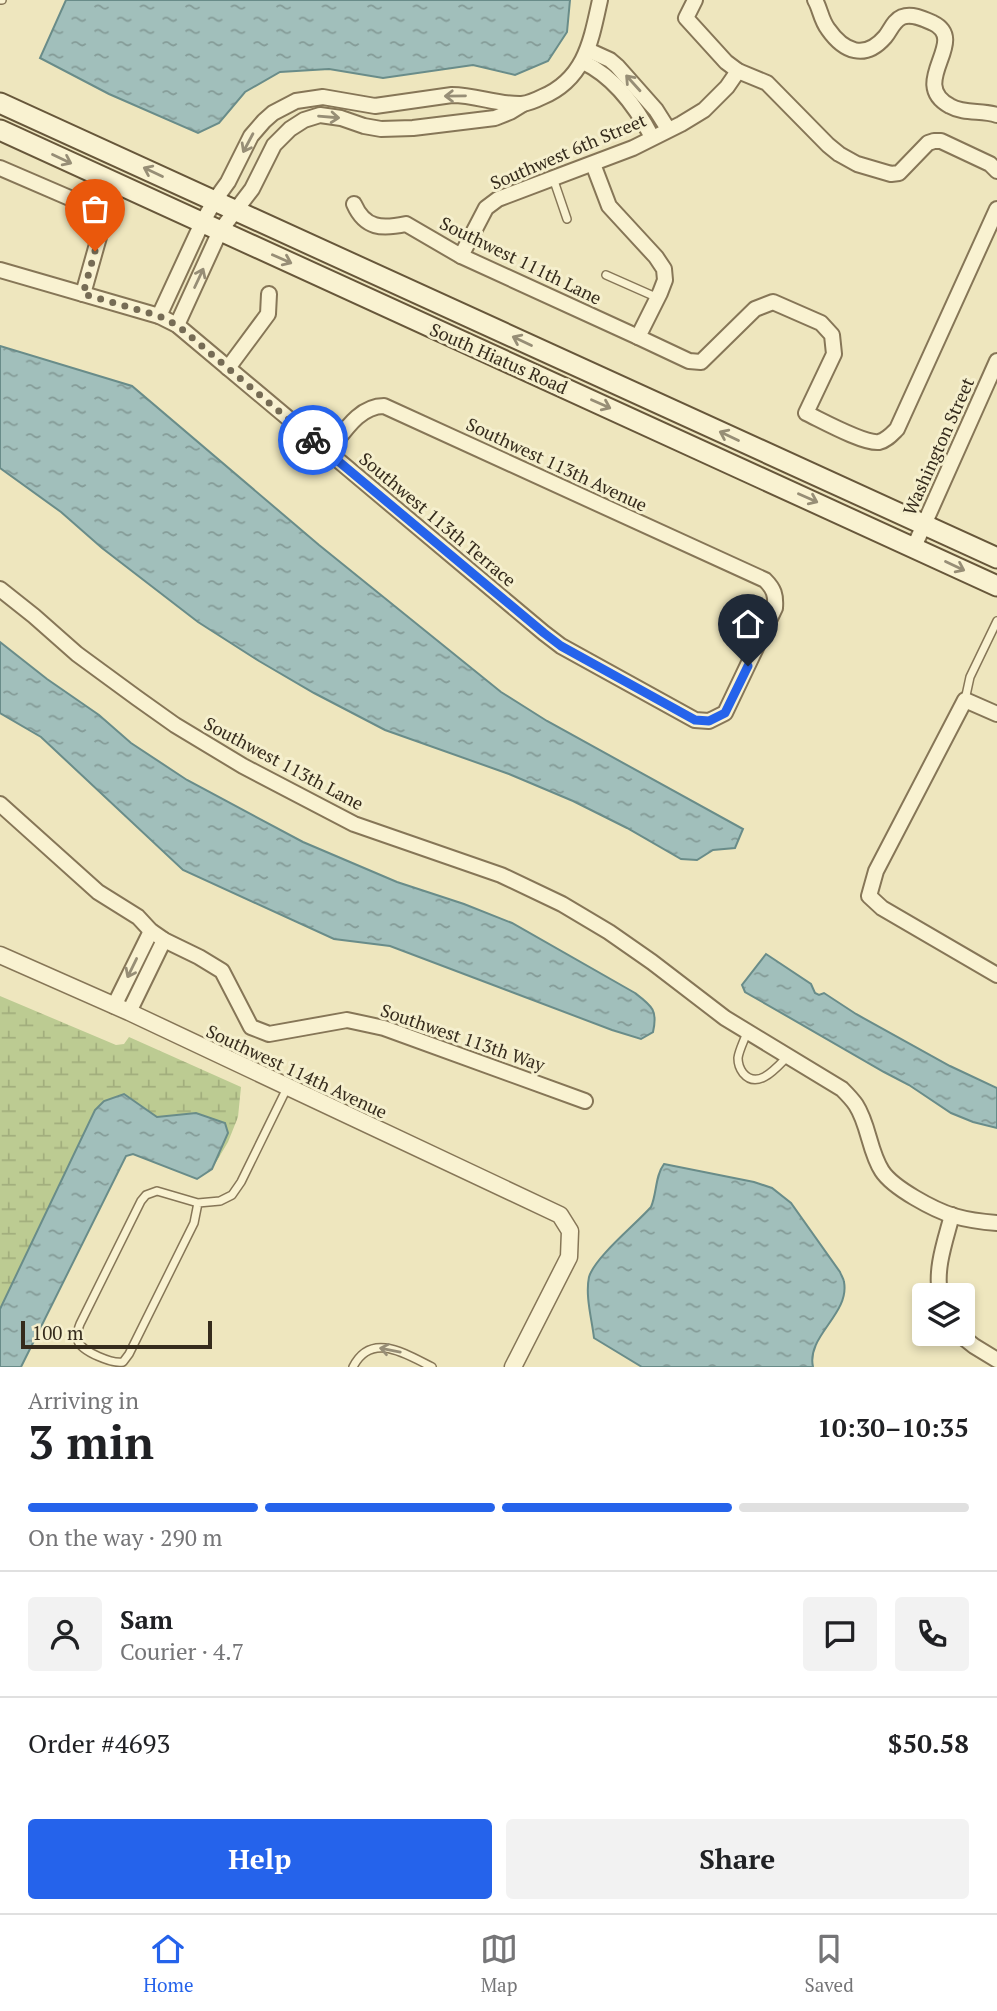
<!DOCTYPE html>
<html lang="en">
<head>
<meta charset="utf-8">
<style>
  :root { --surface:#fff; --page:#f2f2f2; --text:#202124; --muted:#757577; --line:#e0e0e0; --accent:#2563eb }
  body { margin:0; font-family:"PT Serif",serif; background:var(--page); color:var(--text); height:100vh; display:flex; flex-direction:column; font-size:26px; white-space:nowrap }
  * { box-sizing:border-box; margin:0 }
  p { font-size:23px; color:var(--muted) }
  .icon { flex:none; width:38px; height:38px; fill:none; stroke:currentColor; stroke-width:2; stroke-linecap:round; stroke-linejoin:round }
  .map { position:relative; height:1367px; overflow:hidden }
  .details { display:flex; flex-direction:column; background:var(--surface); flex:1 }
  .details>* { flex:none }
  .controls { position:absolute; left:912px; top:1283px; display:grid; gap:14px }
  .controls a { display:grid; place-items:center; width:63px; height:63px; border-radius:7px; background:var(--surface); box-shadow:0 4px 10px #0003; font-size:35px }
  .scale { position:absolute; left:21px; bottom:18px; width:191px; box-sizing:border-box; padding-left:7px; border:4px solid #352b1c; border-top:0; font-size:19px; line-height:24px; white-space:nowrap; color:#352b1c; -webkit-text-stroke:5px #f5efcd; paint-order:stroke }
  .pin { position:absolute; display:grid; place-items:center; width:60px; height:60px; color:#fff; margin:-72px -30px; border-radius:50% 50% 50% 0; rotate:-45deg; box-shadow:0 0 7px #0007 }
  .pin .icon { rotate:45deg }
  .courier { position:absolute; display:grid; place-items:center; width:70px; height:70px; margin:-35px; border:5px solid #2563eb; border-radius:50%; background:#fff; color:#222; box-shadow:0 2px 9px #0007 }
  .head em { font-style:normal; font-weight:700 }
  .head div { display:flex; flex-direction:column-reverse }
  .head { display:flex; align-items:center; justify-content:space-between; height:119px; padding:0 28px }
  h1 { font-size:46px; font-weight:700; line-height:52px }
  .bar { display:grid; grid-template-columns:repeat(4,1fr); gap:10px 7px; align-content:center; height:84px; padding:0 28px }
  .bar i { height:9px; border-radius:5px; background:var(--line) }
  .bar .active { background:var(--accent) }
  .bar p { grid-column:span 4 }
  .line { display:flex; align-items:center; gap:18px; padding:0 28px; border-top:2px solid var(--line) }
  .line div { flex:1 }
  .round { display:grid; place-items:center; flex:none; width:74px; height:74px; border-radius:7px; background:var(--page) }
  .primary-button { display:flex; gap:14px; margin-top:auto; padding:14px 28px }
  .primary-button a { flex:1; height:80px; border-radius:7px; background:var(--accent); color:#fff; font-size:28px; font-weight:700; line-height:80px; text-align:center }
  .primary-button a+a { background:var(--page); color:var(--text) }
  .tab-bar { display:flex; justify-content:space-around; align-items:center; height:98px; border-top:2px solid var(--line); background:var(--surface); font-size:19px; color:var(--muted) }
  .tab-bar a { display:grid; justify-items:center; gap:4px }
  .tab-bar .active { color:var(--accent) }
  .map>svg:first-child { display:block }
  .wetland { fill:url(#wetland-marsh) }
  .water { fill:url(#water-ripples); stroke:#698c89; stroke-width:2 }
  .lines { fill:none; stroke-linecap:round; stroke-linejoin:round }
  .service-casing { stroke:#867657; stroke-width:10 }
  .minor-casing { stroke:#867657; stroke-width:18 }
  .tertiary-casing { stroke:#867657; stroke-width:19 }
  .secondary-casing { stroke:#67573a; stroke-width:23 }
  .service { stroke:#f9f2d1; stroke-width:7 }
  .minor { stroke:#f9f2d1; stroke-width:14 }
  .tertiary { stroke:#f9f2d1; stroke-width:16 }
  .secondary { stroke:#f9f2d1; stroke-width:19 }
  .oneway { stroke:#978e76 }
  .done { stroke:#766c55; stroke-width:7; stroke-dasharray:0 12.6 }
  .route { stroke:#2563eb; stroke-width:9 }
  .labels { text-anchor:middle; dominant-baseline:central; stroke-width:6; stroke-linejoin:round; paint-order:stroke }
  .street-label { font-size:18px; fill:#352b1c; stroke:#f5efcd }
</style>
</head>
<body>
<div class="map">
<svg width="997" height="1367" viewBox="0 0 997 1367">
  <defs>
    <pattern id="wetland-marsh" width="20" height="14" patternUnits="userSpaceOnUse" patternTransform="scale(1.75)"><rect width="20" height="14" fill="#bccb92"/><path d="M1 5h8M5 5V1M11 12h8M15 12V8" fill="none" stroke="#a2ae7d"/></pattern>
    <pattern id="water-ripples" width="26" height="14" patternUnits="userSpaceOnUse" patternTransform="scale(1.75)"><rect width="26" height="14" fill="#a1bfbb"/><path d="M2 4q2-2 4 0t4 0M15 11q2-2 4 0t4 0" fill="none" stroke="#849b97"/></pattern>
  </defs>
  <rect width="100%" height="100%" fill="#eee6be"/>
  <polygon class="wetland" points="0,996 116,1045 124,1044 129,1037 241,1087 238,1117 228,1142 212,1169 228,1133 196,1113 157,1117 124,1094 95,1110 0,1309"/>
  <g class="water">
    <polygon points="66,0 570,0 567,32 548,61 515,75 473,65 383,78 329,69 280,72 245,92 219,123 198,133 109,94 40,58"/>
    <polygon points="0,346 132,386 319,545 501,692 547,721 743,829 735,848 713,850 697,860 681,859 627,828 573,801 509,774 385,730 314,693 259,661 198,622 102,548 61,512 0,468"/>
    <path d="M0,642L47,679L99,715L131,743L187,780L303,842L397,882L464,904L512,923L635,993C652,1006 658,1010 653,1032L641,1039L612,1030L390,946L334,939L183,870L41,737L0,713Z"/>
    <polygon points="766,954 811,984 815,993 819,995 824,993 856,1014 950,1066 997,1088 997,1128 973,1122 951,1113 909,1085 884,1072 745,992 742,985"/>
    <polygon points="124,1094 157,1117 196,1113 225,1123 228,1133 212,1169 197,1179 133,1154 126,1156 21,1367 0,1367 0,1309 95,1110 104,1101"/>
    <path d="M664,1164L754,1182L772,1188L791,1203L840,1272C841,1275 844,1279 844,1282C850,1314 806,1336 813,1367H642L594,1338C592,1320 585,1296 589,1277C595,1257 635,1225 651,1207C657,1193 655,1176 664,1164Z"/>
  </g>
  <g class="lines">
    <g class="service-casing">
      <g id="service">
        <polyline points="0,0 2,0"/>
        <polyline points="553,178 567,219"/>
        <polyline points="606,275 658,298"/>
        <polyline points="965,700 970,677 997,621"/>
        <path d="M747,1032C745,1039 739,1050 738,1058C738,1063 740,1069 743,1073C758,1091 777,1067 788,1056"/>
        <path d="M198,1203L194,1223L129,1354L123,1362C113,1364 82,1352 78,1341C76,1336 78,1329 80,1324L141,1201L146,1195L157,1191L198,1203L220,1201L232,1195L241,1182L287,1088"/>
        <path d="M353,1367C371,1331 406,1354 432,1367"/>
      </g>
    </g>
    <g class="minor-casing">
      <g id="minor">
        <polyline points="695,0 686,18 726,62 738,71 767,83 828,145 839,154 857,164 891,174 899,173 928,143 934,141 941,141 990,164 997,171"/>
        <path d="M815,0C820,8 821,20 828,29C844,52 865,60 885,37C891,30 893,21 902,17C912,13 924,19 933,23C970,41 907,83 950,106C964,114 982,110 997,115"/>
        <polyline points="588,50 610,60 617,66 656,110 668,129"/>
        <path d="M583,62C615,77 636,107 652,137"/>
        <path d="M593,164L609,206L656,257L664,269L665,280L660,293L638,337L689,361L701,362L755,309L773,302L821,323L832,335L834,354L806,413C821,420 864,444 879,442C887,440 892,434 897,429L997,209"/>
        <polyline points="0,168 86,205 98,216 101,230 83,294"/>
        <path d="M354,204C365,229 382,229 406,224L461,256L638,337"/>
        <polyline points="461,256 486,208 498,199 633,148 681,124 704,110 727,87 738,71"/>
        <path d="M0,270L159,316L177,325L544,633L561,646L695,720L709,721L725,713L775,608C776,595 774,589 765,580L384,406C358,406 343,434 328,452"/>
        <path d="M159,316L202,223L215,200L228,182L251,136L264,121L273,113L296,101L323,97L375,106L452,95C476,95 498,105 522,104C529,103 536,100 542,97C585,79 591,41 600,0"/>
        <polyline points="177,325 220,231 252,189 274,145 290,129 304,120 320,115 341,118 364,126 381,129 413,128 495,118 510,112 523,104"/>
        <polyline points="228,368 268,314 269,294"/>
        <polyline points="914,547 997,361"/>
        <path d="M0,589L34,616L77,654L137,698L175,725L243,766L354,824L501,875L562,904L609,932L652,962L725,1018L842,1089C847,1094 852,1099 856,1105C869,1125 869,1151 882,1171C893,1188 934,1210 954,1216C968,1220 983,1222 997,1223"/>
        <polyline points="997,714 965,700 876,871 869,896 882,908 997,975"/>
        <polyline points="0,804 98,892 138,917 151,931 164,940 199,957 222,971 251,1027 269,1034 347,1020 384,1028 585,1101"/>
        <polyline points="114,1006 151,931"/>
        <polyline points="129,1012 164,940"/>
        <path d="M940,1295C935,1268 945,1242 952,1215"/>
        <polyline points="959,1334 974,1346 997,1360"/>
      </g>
    </g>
    <g class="tertiary-casing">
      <polyline id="tertiary" points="0,955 129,1012 560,1215 570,1231 569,1257 513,1367"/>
    </g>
    <g class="secondary-casing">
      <g id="secondary">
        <polyline points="0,103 997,558"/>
        <polyline points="0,130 997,586"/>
      </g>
    </g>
    <use href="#service" class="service"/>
    <use href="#minor" class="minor"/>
    <use href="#tertiary" class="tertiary"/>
    <use href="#secondary" class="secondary"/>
  </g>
  <defs><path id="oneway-shaft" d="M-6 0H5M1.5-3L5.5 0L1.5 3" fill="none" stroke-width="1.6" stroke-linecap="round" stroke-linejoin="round" transform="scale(1.75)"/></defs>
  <g class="oneway">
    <use href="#oneway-shaft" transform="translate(633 83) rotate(-132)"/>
    <use href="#oneway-shaft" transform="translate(455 96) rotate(179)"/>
    <use href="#oneway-shaft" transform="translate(329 117) rotate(5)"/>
    <use href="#oneway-shaft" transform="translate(248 143) rotate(118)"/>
    <use href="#oneway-shaft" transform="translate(62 159) rotate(25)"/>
    <use href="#oneway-shaft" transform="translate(153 172) rotate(-155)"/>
    <use href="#oneway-shaft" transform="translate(282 259) rotate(24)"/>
    <use href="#oneway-shaft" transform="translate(199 278) rotate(-65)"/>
    <use href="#oneway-shaft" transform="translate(522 341) rotate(-155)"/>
    <use href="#oneway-shaft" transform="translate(601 404) rotate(24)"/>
    <use href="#oneway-shaft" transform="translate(729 436) rotate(-155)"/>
    <use href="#oneway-shaft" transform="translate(808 498) rotate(24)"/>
    <use href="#oneway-shaft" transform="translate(955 566) rotate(25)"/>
    <use href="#oneway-shaft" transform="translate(132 968) rotate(116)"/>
    <use href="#oneway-shaft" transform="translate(390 1350) rotate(-169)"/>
  </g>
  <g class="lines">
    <polyline class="done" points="95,251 83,294 159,316 177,325 313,440"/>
    <polyline class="route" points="313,440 544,633 561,646 695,720 709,721 725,713 748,666"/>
  </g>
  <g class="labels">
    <g class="street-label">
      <text transform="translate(568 151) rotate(-23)">Southwest 6th Street</text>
      <text transform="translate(521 260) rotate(26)">Southwest 111th Lane</text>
      <text transform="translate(499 358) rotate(24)">South Hiatus Road</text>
      <text transform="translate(938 446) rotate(-66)">Washington Street</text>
      <text transform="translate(557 464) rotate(25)">Southwest 113th Avenue</text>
      <text transform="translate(438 519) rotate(40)">Southwest 113th Terrace</text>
      <text transform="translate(284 763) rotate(28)">Southwest 113th Lane</text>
      <text transform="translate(463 1037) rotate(19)">Southwest 113th Way</text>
      <text transform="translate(297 1071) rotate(25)">Southwest 114th Avenue</text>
    </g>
  </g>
</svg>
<div class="controls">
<a><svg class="icon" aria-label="layers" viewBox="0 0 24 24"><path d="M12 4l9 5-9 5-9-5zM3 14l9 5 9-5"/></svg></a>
</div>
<div class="scale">100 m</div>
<div class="pin" style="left:95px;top:251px;background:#ea580c"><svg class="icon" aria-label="bag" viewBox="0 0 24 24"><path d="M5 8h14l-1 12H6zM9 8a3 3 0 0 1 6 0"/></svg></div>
<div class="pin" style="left:748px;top:666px;background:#1f2937"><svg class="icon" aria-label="home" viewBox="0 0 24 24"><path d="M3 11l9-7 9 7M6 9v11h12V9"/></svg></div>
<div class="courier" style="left:313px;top:440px"><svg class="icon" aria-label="bike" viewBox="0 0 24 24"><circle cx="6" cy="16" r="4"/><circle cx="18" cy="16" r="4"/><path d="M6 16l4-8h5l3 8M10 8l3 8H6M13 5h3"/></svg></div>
</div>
<section class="details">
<div class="head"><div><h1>3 min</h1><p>Arriving in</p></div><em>10:30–10:35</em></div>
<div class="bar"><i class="active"></i><i class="active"></i><i class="active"></i><i></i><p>On the way · 290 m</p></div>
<div class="line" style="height:126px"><a class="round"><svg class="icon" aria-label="person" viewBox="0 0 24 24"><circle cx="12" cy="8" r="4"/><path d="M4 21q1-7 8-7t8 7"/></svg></a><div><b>Sam</b><p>Courier · 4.7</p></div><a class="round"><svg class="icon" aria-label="chat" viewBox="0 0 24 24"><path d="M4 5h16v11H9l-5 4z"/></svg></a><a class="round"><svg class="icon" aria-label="phone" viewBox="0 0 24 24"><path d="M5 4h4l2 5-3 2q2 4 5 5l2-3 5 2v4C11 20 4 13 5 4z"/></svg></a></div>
<div class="line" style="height:91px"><div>Order #4693</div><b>$50.58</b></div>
<div class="primary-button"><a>Help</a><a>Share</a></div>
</section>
<nav class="tab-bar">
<a class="active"><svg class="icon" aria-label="home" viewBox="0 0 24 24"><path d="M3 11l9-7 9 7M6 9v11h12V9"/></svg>Home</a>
<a><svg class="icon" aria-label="map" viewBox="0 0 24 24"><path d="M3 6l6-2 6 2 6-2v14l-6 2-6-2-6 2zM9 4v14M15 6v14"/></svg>Map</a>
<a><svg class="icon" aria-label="saved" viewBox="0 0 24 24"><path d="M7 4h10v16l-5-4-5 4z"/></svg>Saved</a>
</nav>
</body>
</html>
